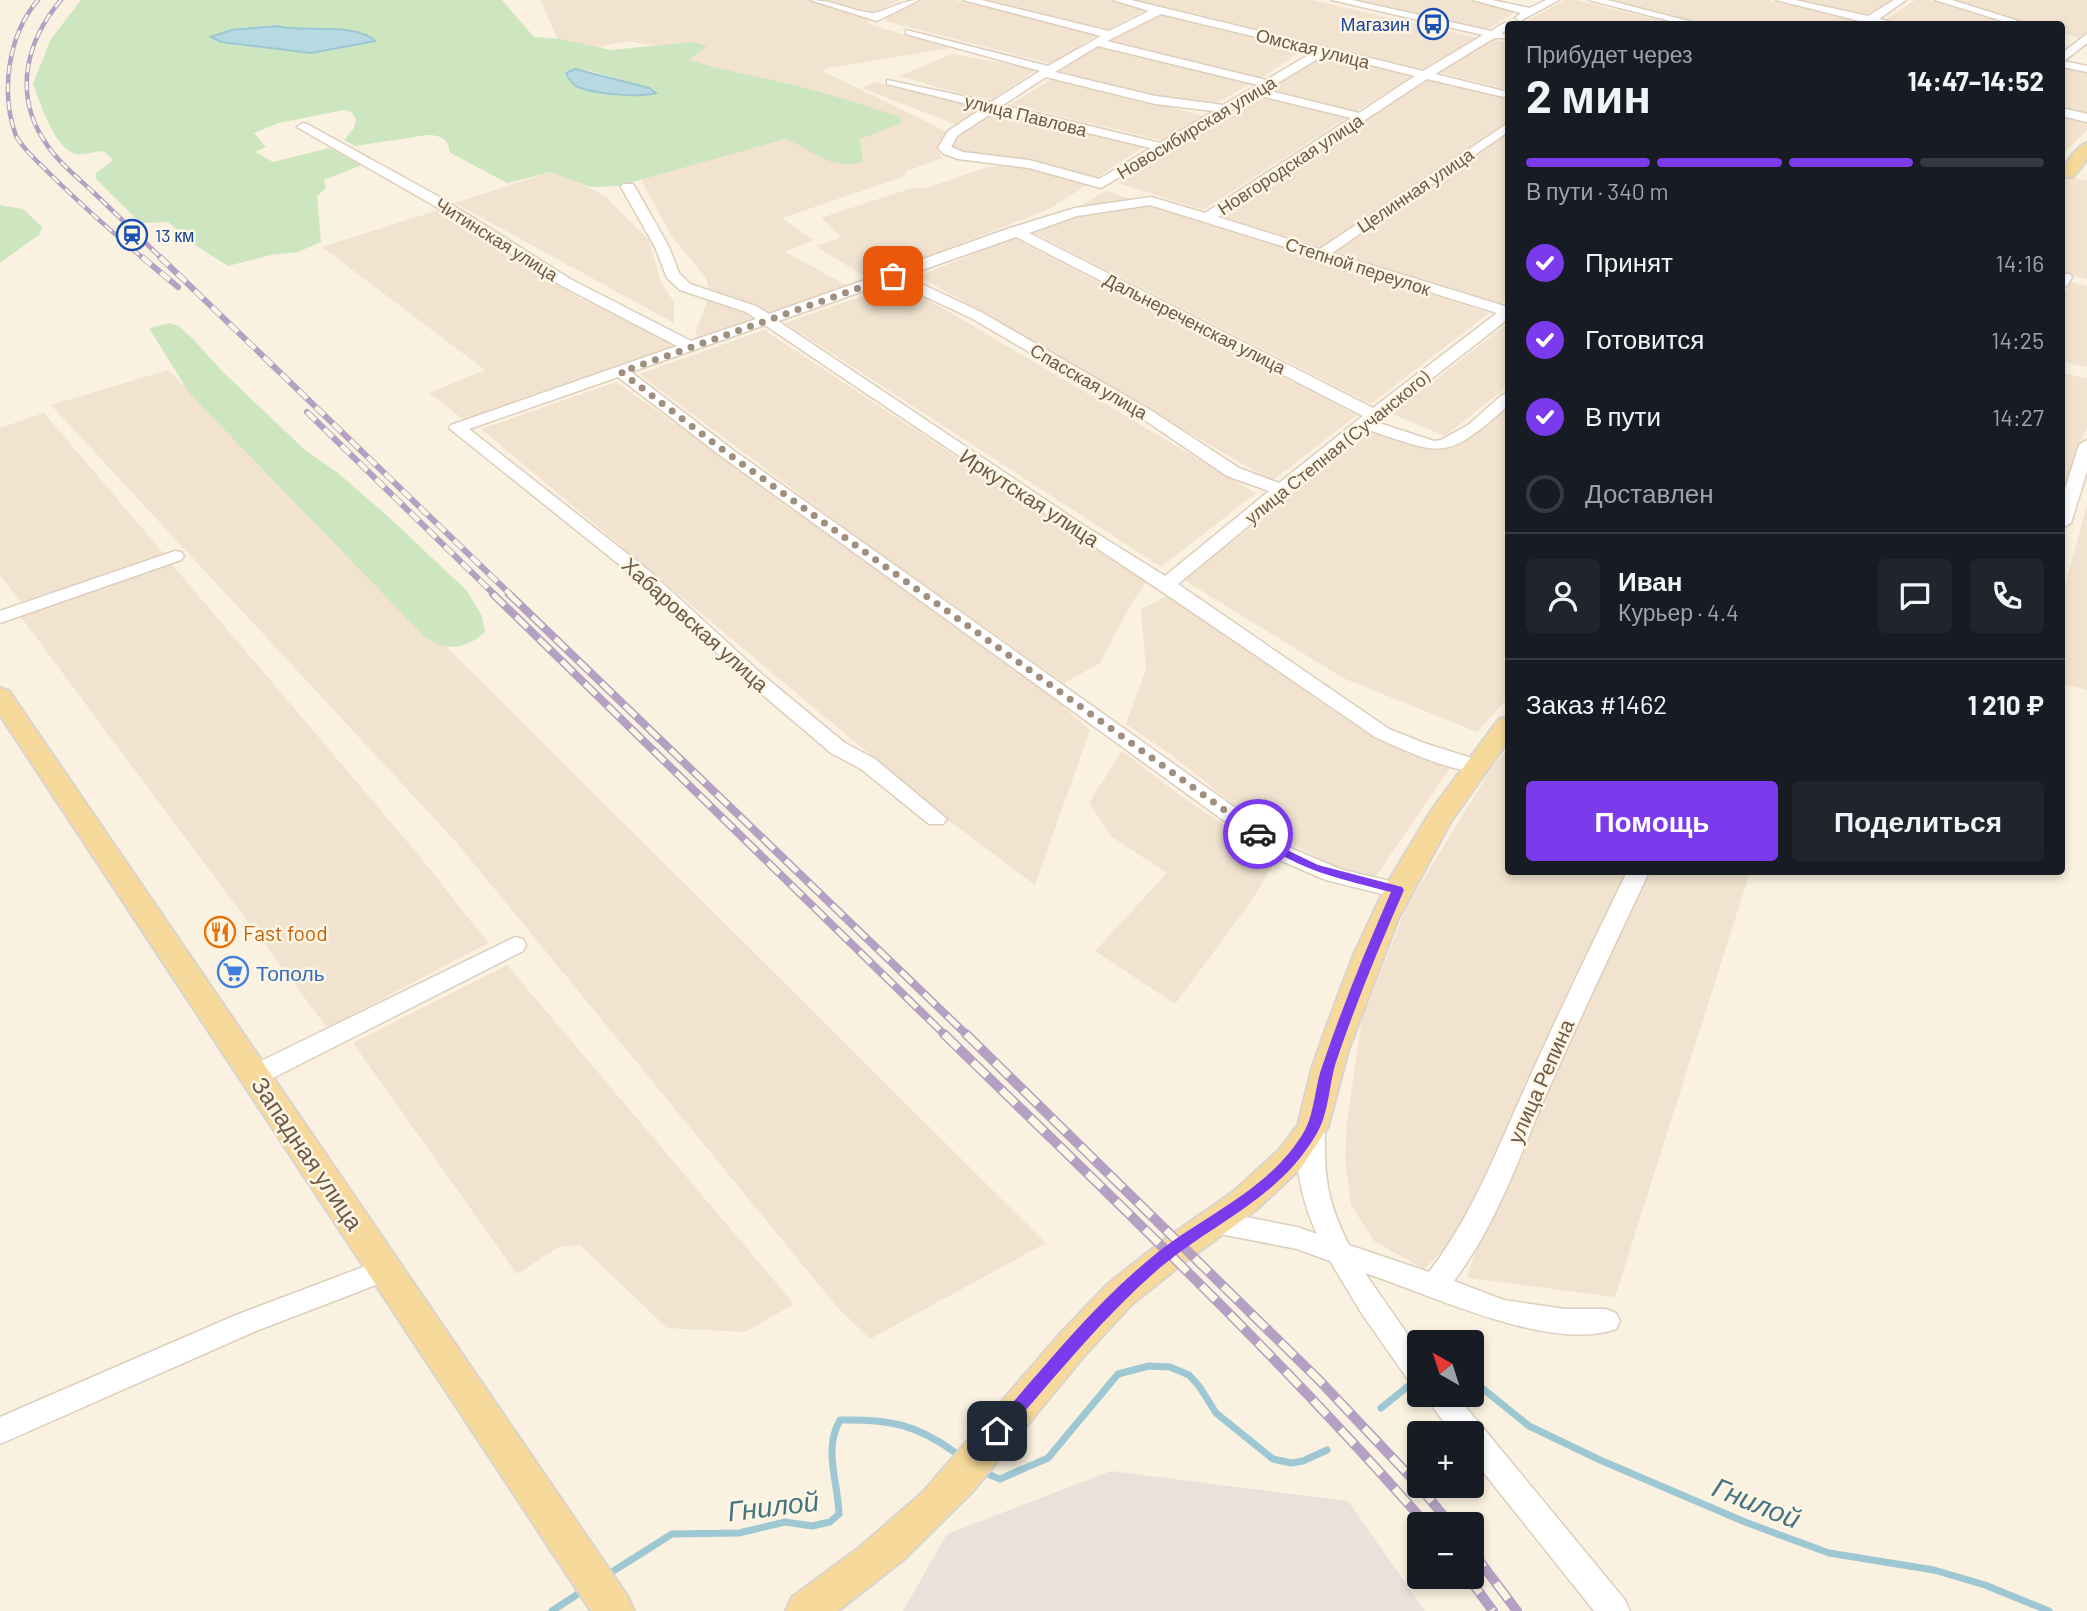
<!DOCTYPE html>
<html lang="ru">
<head>
<meta charset="utf-8">
<style>
  :root { --surface:#171b24; --page:#20242c; --text:#f1f3f6; --muted:#9ea1a6; --line:#363941; --accent:#7c3aed }
  body { margin:0; font-family:Barlow,sans-serif; background:var(--page); color:var(--text); height:100vh; display:flex; flex-direction:column; font-size:26px; white-space:nowrap }
  * { box-sizing:border-box; margin:0 }
  p { font-size:23px; color:var(--muted) }
  .icon { flex:none; width:38px; height:38px; fill:none; stroke:currentColor; stroke-width:2; stroke-linecap:round; stroke-linejoin:round }
  .map { position:relative; flex:1; overflow:hidden }
  .drawer { position:absolute; left:1505px; top:21px; width:560px; height:854px; display:flex; flex-direction:column; background:var(--surface); border-radius:7px; box-shadow:0 4px 10px #0003 }
  .drawer>* { flex:none }
  .needle { width:46px; rotate:321deg }
  .buttons { position:absolute; left:1407px; top:1330px; display:grid; gap:14px }
  .buttons a { display:grid; place-items:center; width:77px; height:77px; border-radius:7px; background:var(--surface); box-shadow:0 4px 10px #0003; font-size:35px }
  .pin { position:absolute; display:grid; place-items:center; width:60px; height:60px; color:#fff; margin:-30px; border-radius:14px; box-shadow:0 4px 10px #0006 }
  .courier { position:absolute; display:grid; place-items:center; width:70px; height:70px; margin:-35px; border:5px solid #7c3aed; border-radius:50%; background:#fff; color:#222; box-shadow:0 2px 9px #0007 }
  .overview em { font-style:normal; font-weight:700 }
  .overview div { display:flex; flex-direction:column-reverse }
  .overview { display:flex; align-items:center; justify-content:space-between; height:119px; padding:0 21px }
  h1 { font-size:46px; font-weight:700; line-height:52px }
  .bar { display:grid; grid-template-columns:repeat(4,1fr); gap:10px 7px; align-content:center; height:84px; padding:0 21px }
  .bar i { height:9px; border-radius:5px; background:var(--line) }
  .bar .active { background:var(--accent) }
  .bar p { grid-column:span 4 }
  .line { display:flex; align-items:center; gap:18px; padding:0 21px; border-top:2px solid var(--line) }
  .line div { flex:1 }
  .round { display:grid; place-items:center; flex:none; width:74px; height:74px; border-radius:7px; background:var(--page) }
  ol { padding:0 21px; list-style:none }
  li { display:flex; align-items:center; gap:21px; height:77px }
  li p { margin-inline-start:auto }
  li .icon { padding:7px; border-radius:50%; background:var(--accent); color:#fff; stroke-width:4 }
  li:last-child { color:var(--muted) }
  li i { width:38px; height:38px; border:4px solid var(--line); border-radius:50% }
  .cta { display:flex; gap:14px; margin-top:auto; padding:14px 21px }
  .cta a { flex:1; height:80px; border-radius:7px; background:var(--accent); color:#fff; font-size:28px; font-weight:700; line-height:80px; text-align:center }
  .cta a+a { background:var(--page); color:var(--text) }
  .map>svg:first-child { display:block }
  .residential { fill:#f1e3cf }
  .industrial { fill:#e9e2db }
  .green { fill:#cde6c0; fill-rule:evenodd }
  .water { fill:#b6d9e2; stroke:#9dc8d3; stroke-width:2 }
  .lines { fill:none; stroke-linecap:round; stroke-linejoin:round }
  .stream { stroke:#9dc8d3; stroke-width:7 }
  .minor-casing { stroke:#decebd; stroke-width:3 }
  .major-casing { stroke:#dad4d0; stroke-width:4 }
  .minor { fill:#fff; fill-rule:evenodd }
  .major { fill:#f6d99b; fill-rule:evenodd }
  .rail-far3-casing { stroke:#b4a0c2; stroke-width:4.5 }
  .rail-far2-casing { stroke:#b4a0c2; stroke-width:6 }
  .rail-far1-casing { stroke:#b4a0c2; stroke-width:8 }
  .rail-casing { stroke:#b4a0c2; stroke-width:10 }
  .rail-far3 { stroke:#fef6e5; stroke-width:2.5; stroke-dasharray:9; stroke-linecap:butt }
  .rail-far2 { stroke:#fef6e5; stroke-width:4.5; stroke-dasharray:12; stroke-linecap:butt }
  .rail-far1 { stroke:#fef6e5; stroke-width:5; stroke-dasharray:16; stroke-linecap:butt }
  .rail { stroke:#fef6e5; stroke-width:7; stroke-dasharray:20; stroke-linecap:butt }
  .route { fill:#7c3aed }
  .done { stroke:#a08e7e; stroke-width:7; stroke-dasharray:0 12.6 }
  .labels { text-anchor:middle; dominant-baseline:central; stroke-width:5; stroke-linejoin:round; paint-order:stroke }
  .far-transit-label { font-size:18px; fill:#164399; stroke:#fef6e5; text-anchor:end }
  .far-street-label { font-size:18px; fill:#6f5949; stroke:#fef6e5 }
  .street-label { font-size:21px; fill:#6f5949; stroke:#fef6e5 }
  .food-label { font-size:21px; fill:#c56008; stroke:#fef6e5; text-anchor:start }
  .shop-label { font-size:21px; fill:#366cbe; stroke:#fef6e5; text-anchor:start }
  .near-street-label { font-size:24px; fill:#6f5949; stroke:#fef6e5 }
  .near-water-label { font-size:28px; font-style:italic; fill:#447482; stroke:#fef6e5 }
</style>
</head>
<body>
<div class="map">
<svg width="2087" height="1611" viewBox="0 0 2087 1611">
  <rect width="100%" height="100%" fill="#faf1e0"/>
  <g class="residential">
    <polygon points="540,0 809,0 868,17 868,24 950,48 828,68 823,71 953,135 939,152 942,158 907,171 903,177 782,218 813,240 785,252 850,287 699,339 695,333 708,300 707,279 672,237 639,176 657,46 628,41 565,54"/>
    <polygon points="820,0 901,0 874,12"/>
    <polygon points="923,0 954,0 1098,34 1052,64 885,21 887,16"/>
    <polygon points="983,0 1111,0 1148,8 1109,29"/>
    <polygon points="1128,0 1312,0 1477,38 1423,69"/>
    <polygon points="1354,0 1467,0 1517,11 1486,30"/>
    <polygon points="1565,0 1575,0 1675,24 1521,24"/>
    <polygon points="1603,0 1767,0 1861,22 1856,24 1704,24"/>
    <polygon points="1794,0 1895,0 1865,16"/>
    <polygon points="1915,0 1930,0 2005,24 1901,24 1883,21"/>
    <polygon points="1950,0 2087,0 2087,33 2078,38 2062,33 2062,24 2032,24"/>
    <polygon points="1159,13 1303,50 1261,78 1107,41"/>
    <polygon points="1493,39 1508,43 1508,90 1439,72"/>
    <polygon points="1096,45 1252,83 1213,105 1176,101 1055,71"/>
    <polygon points="1329,53 1415,75 1355,112 1264,89 1322,54"/>
    <polygon points="952,54 1037,69 993,99 965,95 899,76"/>
    <polygon points="2062,67 2087,72 2087,117 2062,111"/>
    <polygon points="1053,78 1204,116 1164,141 1011,104"/>
    <polygon points="1429,78 1508,98 1508,297 1501,304 1221,216"/>
    <polygon points="874,82 949,100 984,107 962,127 862,88"/>
    <polygon points="1262,96 1348,117 1203,210 1118,183"/>
    <polygon points="995,111 1095,135 1143,147 1096,178 1033,161 948,149 955,137"/>
    <polygon points="2062,115 2087,121 2087,130 2062,155"/>
    <polygon points="1009,164 1087,185 1051,208 870,280 816,246 842,237 821,218 912,188 927,188 987,167"/>
    <polygon points="554,171 605,196 649,240 661,283 674,302 674,323 455,203"/>
    <polygon points="2062,177 2087,180 2087,279 2062,273"/>
    <polygon points="1106,191 1489,313 1371,404 1030,231 1069,213"/>
    <polygon points="442,209 579,298 670,339 674,346 464,420 429,393 485,370 322,247"/>
    <polygon points="1013,238 1357,415 1272,481 919,276"/>
    <polygon points="2071,282 2087,286 2087,367 2062,362 2062,297"/>
    <polygon points="900,283 1256,493 1161,567 785,323"/>
    <polygon points="1508,323 1508,386 1445,436 1392,414"/>
    <polygon points="764,330 1146,582 1130,606 1100,663 1064,683 850,532 639,374"/>
    <polygon points="168,370 1046,1243 870,1339 838,1308 457,843 51,405"/>
    <polygon points="2062,373 2087,378 2087,427 2062,501"/>
    <polygon points="616,382 998,650 1090,730 1035,885 947,819 481,429"/>
    <polygon points="1508,407 1508,698 1477,732 1343,678 1184,580 1373,430 1436,450 1455,447"/>
    <polygon points="44,413 164,554 21,602 0,575 0,428"/>
    <polygon points="2087,505 2087,690 2062,684 2062,596"/>
    <polygon points="169,561 422,859 488,943 327,1028 18,613"/>
    <polygon points="1169,595 1318,696 1349,721 1452,765 1376,876 1340,868 1269,833 1173,756 1126,724 1146,669 1141,609"/>
    <polygon points="1508,748 1508,872 1629,872 1454,1240 1424,1269 1374,1241 1351,1205 1345,1159 1347,1121 1362,1019 1407,906 1493,766"/>
    <polygon points="1122,751 1182,797 1277,859 1248,906 1175,1004 1095,951 1167,873 1112,837 1089,803"/>
    <polygon points="1647,872 1750,872 1615,1297 1467,1278 1495,1193 1550,1071"/>
    <polygon points="507,965 794,1304 745,1332 667,1328 580,1245 558,1247 517,1274 353,1043"/>
  </g>
  <polygon class="industrial" points="1111,1471 1348,1501 1425,1611 903,1611 947,1534"/>
  <g class="green">
    <path d="M81,0H502L534,37L560,39L611,50L692,42L707,46L689,60C712,67 734,72 758,77C806,87 853,101 900,117L902,123L860,139L863,161C834,173 812,149 785,139L618,186L590,187L551,172L507,183L449,152C450,138 438,135 427,135L355,146L344,140L354,128L356,119L351,112L344,110L279,123L254,133L266,147L255,152L273,162L329,148L362,165L324,180L326,188L317,196L321,242L298,252L271,255L228,266L195,245L168,222L143,223L138,221L96,179V173L113,160L104,151C95,151 85,155 76,154C55,150 40,102 33,84L51,39ZM276,26L286,29L374,41L311,53L212,37L231,30ZM588,70L655,90L570,81Z"/>
    <polygon points="0,205 23,209 42,227 40,234 0,263"/>
    <path d="M170,323L179,326L193,339L223,372L305,450L338,473L392,520L467,591L482,616L485,632C465,650 445,652 424,636L190,394L149,328Z"/>
  </g>
  <g class="water">
    <path d="M277,26C303,33 356,22 375,41L311,53L221,42L211,37L231,30Z"/>
    <path d="M575,69L649,88L656,93C639,98 593,94 576,86C571,83 568,78 566,73Z"/>
  </g>
  <g class="lines">
    <g class="stream">
      <polyline points="1472,1380 1529,1426 1600,1460 1745,1522 1829,1553 1934,1570 1985,1585 2049,1611"/>
      <polyline points="1381,1408 1407,1387"/>
      <polyline points="985,1473 1000,1479 1048,1458 1118,1374 1149,1366 1170,1367 1189,1375 1199,1386 1216,1413 1273,1459 1291,1463 1303,1461 1327,1450"/>
      <path d="M607,1575L672,1534L739,1533L785,1522L812,1526L830,1522L839,1514C838,1481 823,1450 840,1420C889,1419 916,1424 956,1453"/>
      <polyline points="552,1611 584,1590"/>
    </g>
    <g class="minor-casing">
      <g id="minor">
        <path d="M810,0C832,0 849,10 871,13C881,14 901,0 919,0L877,21Z"/>
        <path d="M963,0H981L1109,31L1149,11L1113,0H1131L1423,71L1483,35L1332,0H1352L1491,31L1504,23L1513,24H1508V29L1502,33L1506,36L1504,38H1494L1435,74L1508,92V98L1427,79L1218,217L1320,249L1508,123V132L1332,253L1508,307V319L1376,422L1434,441L1441,440L1468,425L1502,395L1508,393V406C1444,462 1444,455 1366,429L1178,584L1389,729L1424,743L1481,761L1484,766L1481,771C1461,776 1396,747 1375,737C1173,597 968,463 765,325L631,372L733,450L1293,849L1340,869L1406,885L1409,890L1406,895L1398,898L1326,880L1277,859L721,456L618,377L469,429L648,570L765,677L845,743L875,759L947,819L943,824H929L861,769L831,753L751,685L636,578L449,428L451,425L677,346L562,286L433,205L297,127L303,123L307,124L443,199L572,280L691,341L756,319L746,312L680,290L667,278L655,247L621,187L623,184H633L635,187L669,247L679,273L690,284L756,306L769,314L1010,228L1075,208L1151,197L1205,213L1351,118L1257,95L1101,188L1029,168L958,159L944,154L938,148L948,131L983,108L887,84V80L991,102L1040,71L906,34V30L1048,66L1101,36ZM1161,14L1315,51L1266,80L1107,41ZM1098,46L1258,85L1223,105L1155,96L1055,72ZM1326,54L1415,76L1359,113L1266,90ZM1046,77L1155,104L1214,111L1160,143L1003,105ZM995,111L1151,148L1099,179L1029,160L963,152L951,147L957,136ZM1150,205L1497,313L1373,408L1029,233L1077,216ZM1016,237L1363,416L1279,483L1239,468L1152,411L981,312L905,276ZM892,281L971,318L1140,417L1227,476L1269,491L1165,576L1083,525L778,321Z"/>
        <polygon points="1473,0 1492,0 1530,8 1546,0 1559,0 1520,21 1515,18 1521,13"/>
        <polygon points="1589,0 1607,0 1700,24 1682,24"/>
        <polygon points="1776,0 1795,0 1868,16 1894,0 1906,0 1879,19 1891,22 1892,24 1858,24 1860,21"/>
        <polygon points="1935,0 1952,0 2028,24 2012,24"/>
        <polygon points="2087,34 2087,43 2064,61 2087,66 2087,72 2062,67 2062,53"/>
        <polygon points="2062,108 2087,114 2087,122 2062,116"/>
        <polygon points="2062,274 2070,274 2072,277 2067,286 2062,287"/>
        <polygon points="2087,440 2087,471 2071,523 2062,528 2062,498 2079,445"/>
        <polygon points="175,551 181,552 184,556 181,560 0,623 0,611"/>
        <path d="M1627,872H1649C1614,946 1579,1020 1546,1095C1519,1158 1496,1225 1454,1281L1504,1300L1565,1309H1606L1616,1313L1620,1321L1616,1329C1551,1353 1429,1294 1365,1273L1419,1351V1384L1409,1381L1362,1314L1330,1261L1297,1249L1215,1233L1206,1230L1202,1222L1206,1214L1215,1211L1297,1227L1317,1234C1304,1206 1288,1152 1303,1123L1312,1120L1321,1123L1325,1130C1324,1178 1327,1201 1349,1245L1429,1272C1472,1216 1496,1152 1525,1088C1557,1016 1592,944 1627,872Z"/>
        <polygon points="515,937 523,939 526,945 523,951 265,1082 256,1084 247,1082 244,1075 247,1068"/>
        <polygon points="384,1259 394,1262 397,1270 394,1278 256,1331 0,1444 0,1417 236,1315"/>
        <polygon points="1424,1395 1456,1395 1625,1600 1630,1611 1594,1611 1472,1458 1472,1433 1452,1433"/>
      </g>
    </g>
    <g class="major-casing">
      <g id="major">
        <path d="M2087,143V159L2073,177H2062C2062,166 2076,147 2087,143Z"/>
        <polygon points="0,688 9,691 628,1597 634,1611 591,1611 0,715"/>
        <polygon points="1508,717 1508,741 1451,821 1398,919 1348,1051 1328,1127 1301,1168 1256,1210 1181,1265 1132,1304 1084,1356 973,1491 903,1560 838,1611 786,1611 792,1597 860,1547 923,1492 1060,1334 1108,1284 1157,1245 1233,1192 1279,1150 1298,1125 1311,1072 1325,1031 1354,954 1387,884 1431,811 1499,719"/>
      </g>
    </g>
    <use href="#minor" class="minor"/>
    <use href="#major" class="major"/>
    <g class="rail-far3-casing">
      <g id="rail-far3">
        <path d="M38,0C8,35 0,92 16,136C24,150 37,161 48,172C79,203 111,231 144,259"/>
        <path d="M61,0C26,41 13,94 45,142C57,161 76,176 93,192C116,214 139,236 162,259"/>
      </g>
    </g>
    <g class="rail-far2-casing">
      <g id="rail-far2">
        <polyline points="142,257 178,287"/>
        <polyline points="160,257 511,595"/>
        <polyline points="307,412 495,595"/>
      </g>
    </g>
    <g class="rail-far1-casing">
      <g id="rail-far1">
        <polyline points="493,594 946,1036"/>
        <polyline points="509,594 968,1036"/>
      </g>
    </g>
    <g class="rail-casing">
      <g id="rail">
        <path d="M944,1034C1108,1194 1275,1351 1426,1524"/>
        <polyline points="966,1034 1318,1379 1420,1487 1450,1524"/>
        <polyline points="1472,1551 1517,1611"/>
        <polyline points="1468,1577 1493,1611"/>
      </g>
    </g>
    <use href="#rail-far3" class="rail-far3"/>
    <use href="#rail-far2" class="rail-far2"/>
    <use href="#rail-far1" class="rail-far1"/>
    <use href="#rail" class="rail"/>
  </g>
  <path class="route" d="M1258,830L1289,851L1318,865L1402,887L1404,890C1379,947 1356,1003 1336,1062C1329,1084 1329,1113 1317,1133C1280,1198 1216,1221 1162,1266C1103,1316 1054,1379 1003,1436H992L989,1431L992,1426C1043,1369 1092,1306 1152,1257C1203,1215 1270,1191 1305,1130C1315,1111 1315,1084 1323,1064C1343,1005 1366,949 1391,892C1335,877 1302,872 1254,837V831Z"/>
  <g class="lines">
    <polyline class="done" points="893,276 621,372 727,453 1258,834"/>
  </g>
  <defs>
    <g id="bus-ring" transform="scale(1.575)"><circle r="9.5" fill="#fef6e5" stroke="#1a4fb4" stroke-width="1.5"/><path d="M-5-6H5V4H4V6H2V4H-2V6H-4V4H-5ZM-3.5-4V0h7V-4ZM-3.5 1.2v1.5H-2V1.2ZM2 1.2v1.5H3.5V1.2Z" fill="#1a4fb4"/></g>
    <g id="station-ring" transform="scale(1.575)"><circle r="9.5" fill="#fef6e5" stroke="#1a4fb4" stroke-width="1.5"/><path d="M-3-6H3Q5-6 5-4V2Q5 4 3 4L4.5 6H3L1.5 4h-3L-3 6H-4.5L-3 4Q-5 4-5 2V-4Q-5-6-3-6ZM-3.5-4v3h7v-3ZM-3.5 1v1.5H-2V1ZM2 1v1.5H3.5V1Z" fill="#1a4fb4"/></g>
    <g id="restaurant-ring" transform="scale(1.575)"><circle r="9.5" fill="#fef6e5" stroke="#e8710a" stroke-width="1.5"/><path d="M-5-6h1v4h1v-4h1v4h1v-4h1v5L-1.5 .5V6h-2V.5L-5-1ZM5-6V6H3V1.5H1.5Q1.5-4 5-6Z" fill="#e8710a"/></g>
    <g id="supermarket-ring" transform="scale(1.575)"><circle r="9.5" fill="#fef6e5" stroke="#3f7fe0" stroke-width="1.5"/><path d="M-6-5.5h2.5l.6 2H6L4.5 2H-2.5L-4.4-4H-6ZM-1.5 3.2a1.3 1.3 0 1 0 .1 0ZM3 3.2a1.3 1.3 0 1 0 .1 0Z" fill="#3f7fe0"/></g>
  </defs>
  <g fill-rule="evenodd">
    <use href="#bus-ring" x="1433" y="24"/>
    <use href="#station-ring" x="132" y="235"/>
    <use href="#restaurant-ring" x="220" y="932"/>
    <use href="#supermarket-ring" x="233" y="972"/>
  </g>
  <g class="labels">
    <g class="far-transit-label">
      <text x="1410" y="24">Магазин</text>
      <text x="155" y="235" text-anchor="start">13 км</text>
    </g>
    <g class="far-street-label">
      <text transform="translate(1313 48) rotate(14)">Омская улица</text>
      <text transform="translate(1026 115) rotate(14)">улица Павлова</text>
      <text transform="translate(1196 127) rotate(-31)">Новосибирская улица</text>
      <text transform="translate(1290 164) rotate(-33)">Новгородская улица</text>
      <text transform="translate(1415 190) rotate(-34)">Целинная улица</text>
      <text transform="translate(497 239) rotate(32)">Читинская улица</text>
      <text transform="translate(1358 266) rotate(18)">Степной переулок</text>
      <text transform="translate(1195 323) rotate(27)">Дальнереченская улица</text>
      <text transform="translate(1089 381) rotate(30)">Спасская улица</text>
      <text transform="translate(1337 447) rotate(-39)">улица Степная (Сучанского)</text>
    </g>
    <g class="street-label">
      <text transform="translate(1030 497) rotate(33)">Иркутская улица</text>
      <text transform="translate(696 624) rotate(42)">Хабаровская улица</text>
      <text transform="translate(1540 1081) rotate(-66)">улица Репина</text>
    </g>
    <g class="food-label">
      <text x="243" y="932">Fast food</text>
    </g>
    <g class="shop-label">
      <text x="256" y="972">Тополь</text>
    </g>
    <g class="near-street-label">
      <text transform="translate(308 1153) rotate(56)">Западная улица</text>
    </g>
    <g class="near-water-label">
      <text transform="translate(1757 1502) rotate(22)">Гнилой</text>
      <text transform="translate(773 1505) rotate(-7)">Гнилой</text>
    </g>
  </g>
</svg>
<div class="buttons">
<a><svg class="needle" viewBox="-14 -14 28 28"><path d="M0-13l5 13h-10z" fill="#e53935"/><path d="M0 13l5-13h-10z" fill="#9ea1a6"/></svg></a>
<a>+</a>
<a>−</a>
</div>
<div class="pin" style="left:893px;top:276px;background:#ea580c"><svg class="icon" aria-label="bag" viewBox="0 0 24 24"><path d="M5 8h14l-1 12H6zM9 8a3 3 0 0 1 6 0"/></svg></div>
<div class="pin" style="left:997px;top:1431px;background:#1f2937"><svg class="icon" aria-label="home" viewBox="0 0 24 24"><path d="M3 11l9-7 9 7M6 9v11h12V9"/></svg></div>
<div class="courier" style="left:1258px;top:834px"><svg class="icon" aria-label="car" viewBox="0 0 24 24"><path d="M5 17H2v-5l4-1 3-4h7l3 4 3 1v5h-3M9 17h6M6 11h13"/><circle cx="7" cy="17" r="2"/><circle cx="17" cy="17" r="2"/></svg></div>
<section class="drawer">
<div class="overview"><div><h1>2 мин</h1><p>Прибудет через</p></div><em>14:47–14:52</em></div>
<div class="bar"><i class="active"></i><i class="active"></i><i class="active"></i><i></i><p>В пути · 340 m</p></div>
<ol>
<li><svg class="icon" aria-label="check" viewBox="0 0 24 24"><path d="M5 12l5 5 9-10"/></svg>Принят<p>14:16</p></li>
<li><svg class="icon" aria-label="check" viewBox="0 0 24 24"><path d="M5 12l5 5 9-10"/></svg>Готовится<p>14:25</p></li>
<li><svg class="icon" aria-label="check" viewBox="0 0 24 24"><path d="M5 12l5 5 9-10"/></svg>В пути<p>14:27</p></li>
<li><i></i>Доставлен</li>
</ol>
<div class="line" style="height:126px"><a class="round"><svg class="icon" aria-label="person" viewBox="0 0 24 24"><circle cx="12" cy="8" r="4"/><path d="M4 21q1-7 8-7t8 7"/></svg></a><div><b>Иван</b><p>Курьер · 4.4</p></div><a class="round"><svg class="icon" aria-label="chat" viewBox="0 0 24 24"><path d="M4 5h16v11H9l-5 4z"/></svg></a><a class="round"><svg class="icon" aria-label="phone" viewBox="0 0 24 24"><path d="M5 4h4l2 5-3 2q2 4 5 5l2-3 5 2v4C11 20 4 13 5 4z"/></svg></a></div>
<div class="line" style="height:91px"><div>Заказ #1462</div><b>1 210 ₽</b></div>
<div class="cta"><a>Помощь</a><a>Поделиться</a></div>
</section>
</div>
</body>
</html>
